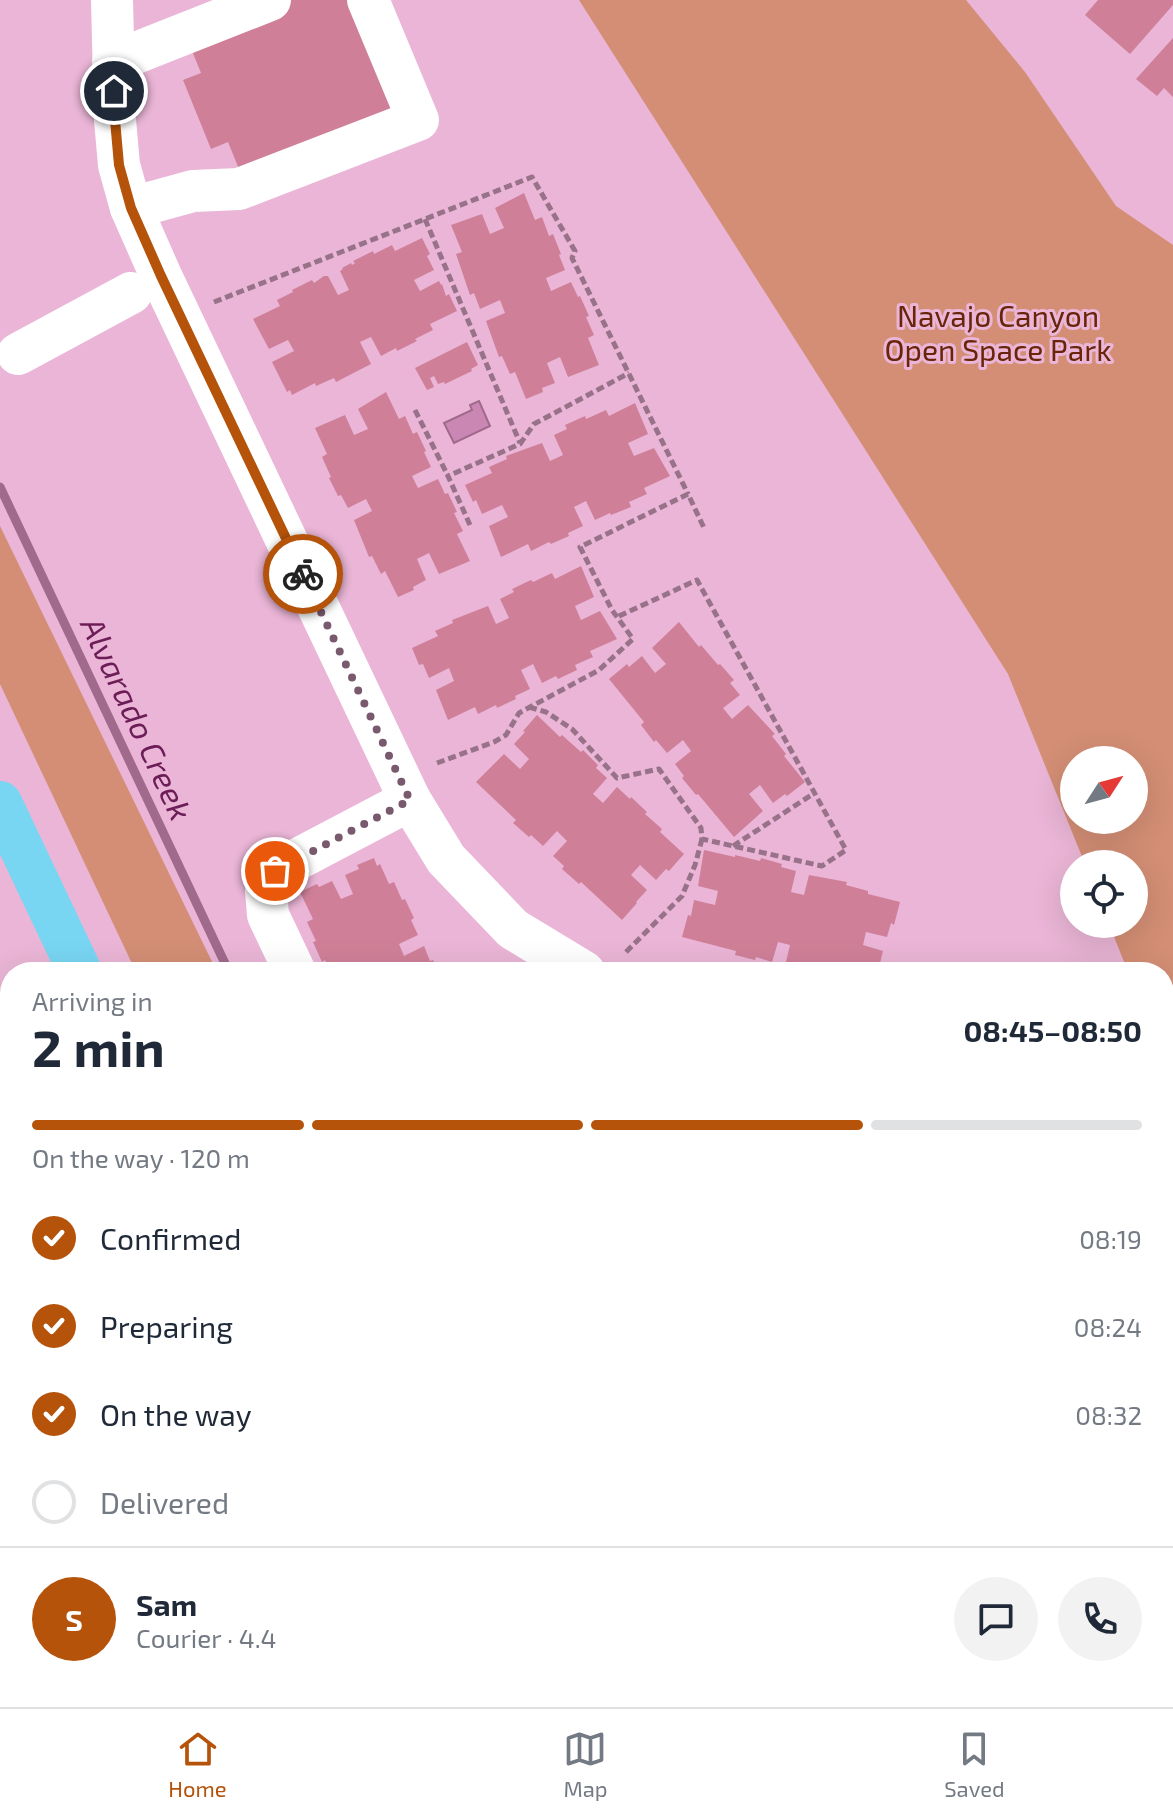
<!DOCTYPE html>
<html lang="en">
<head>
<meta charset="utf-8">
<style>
  :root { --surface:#fff; --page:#f2f2f3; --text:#1f2937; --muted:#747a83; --line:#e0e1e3; --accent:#b45309 }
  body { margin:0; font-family:"Exo 2",sans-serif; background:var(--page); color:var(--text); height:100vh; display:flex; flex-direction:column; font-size:30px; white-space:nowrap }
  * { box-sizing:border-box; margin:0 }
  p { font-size:26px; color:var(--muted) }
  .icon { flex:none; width:44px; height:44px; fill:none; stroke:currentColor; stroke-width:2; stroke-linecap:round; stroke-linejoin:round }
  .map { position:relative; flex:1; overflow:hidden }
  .sheet { position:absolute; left:0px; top:962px; width:1174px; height:746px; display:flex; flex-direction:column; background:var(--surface); border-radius:32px 32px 0 0; box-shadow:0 8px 32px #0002 }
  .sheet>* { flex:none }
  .needle { width:52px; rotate:54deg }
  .buttons { position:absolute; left:1060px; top:746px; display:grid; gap:16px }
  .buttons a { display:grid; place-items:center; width:88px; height:88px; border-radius:50%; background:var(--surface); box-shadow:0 8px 32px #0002; font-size:40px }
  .pin { position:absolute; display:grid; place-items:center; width:68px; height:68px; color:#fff; margin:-34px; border:4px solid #fff; border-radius:50%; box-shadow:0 2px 8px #0007 }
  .courier { position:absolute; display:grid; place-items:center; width:80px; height:80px; margin:-40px; border:6px solid #b45309; border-radius:50%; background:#fff; color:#222; box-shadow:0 2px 10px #0007 }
  .overview em { font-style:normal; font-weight:700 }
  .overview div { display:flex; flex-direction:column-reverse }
  .overview { display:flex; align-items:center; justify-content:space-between; height:136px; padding:0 32px }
  h1 { font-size:52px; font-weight:700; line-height:60px }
  .bar { display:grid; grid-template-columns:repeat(4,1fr); gap:12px 8px; align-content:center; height:96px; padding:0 32px }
  .bar i { height:10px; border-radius:6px; background:var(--line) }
  .bar .on { background:var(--accent) }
  .bar p { grid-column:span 4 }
  .line { display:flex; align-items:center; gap:20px; padding:0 32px; border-top:2px solid var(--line) }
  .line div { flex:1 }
  .round { display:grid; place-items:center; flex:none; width:84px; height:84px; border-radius:42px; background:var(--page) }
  ol { padding:0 32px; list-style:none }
  li { display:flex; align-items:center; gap:24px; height:88px }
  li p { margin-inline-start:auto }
  li .icon { padding:8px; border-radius:50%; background:var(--accent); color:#fff; stroke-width:4 }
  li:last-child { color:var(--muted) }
  li i { width:44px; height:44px; border:4px solid var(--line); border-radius:50% }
  .tabs { display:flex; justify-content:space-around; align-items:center; height:112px; border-top:2px solid var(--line); background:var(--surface); font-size:22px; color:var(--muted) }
  .tabs a { display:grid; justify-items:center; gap:4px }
  .tabs .on { color:var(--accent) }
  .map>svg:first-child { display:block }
  .green { fill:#d38e75; fill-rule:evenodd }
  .water { fill:#cb87b3; stroke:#a06a8d; stroke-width:2 }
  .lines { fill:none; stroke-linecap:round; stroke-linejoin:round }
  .stream { stroke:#a06a8d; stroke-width:9 }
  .building { fill:#cf8098 }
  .path { stroke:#977289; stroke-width:5; stroke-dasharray:8 4; stroke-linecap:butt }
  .minor { stroke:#fff; stroke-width:42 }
  .highway { stroke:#78d6f3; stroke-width:44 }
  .tram { stroke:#856378; stroke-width:2 }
  .done { stroke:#79596d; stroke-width:8; stroke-dasharray:0 14.4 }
  .route { stroke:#b45309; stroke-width:10 }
  .labels { text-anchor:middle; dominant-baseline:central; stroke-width:6; stroke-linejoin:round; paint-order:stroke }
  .park-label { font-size:30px; fill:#692507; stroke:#eab5d6 }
  .water-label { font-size:32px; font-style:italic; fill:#6c1c56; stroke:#eab5d6 }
</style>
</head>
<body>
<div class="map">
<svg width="1173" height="1707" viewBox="0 0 1173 1707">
  <rect width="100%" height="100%" fill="#eab5d6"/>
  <g class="green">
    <path d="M579,0H966L1025,72L1116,206L1173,245V1016L1164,1008V972H1128L1109,924H1134V864H1085L1008,674ZM1074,760H1134V820H1074Z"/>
    <polygon points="0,526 217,972 136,972 0,684"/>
    <polygon points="478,1698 647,1698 653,1707 482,1707"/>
  </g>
  <polygon class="water" points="479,401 490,426 454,443 444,423 472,410 470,405"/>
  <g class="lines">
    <g class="stream">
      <polyline points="0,487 229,972"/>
      <polyline points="0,1523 8,1534 10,1541"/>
      <polyline points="7,1597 10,1569"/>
      <polyline points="645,1698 650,1707"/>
    </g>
  </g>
  <g class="building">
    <polygon points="278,0 350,0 397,119 243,179 228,142 211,149 183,80 201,73 186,36"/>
    <polygon points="1098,0 1173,0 1173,5 1130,54 1085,15"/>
    <polygon points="1173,38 1173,97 1164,88 1157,96 1136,79"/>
    <polygon points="524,193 535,220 542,217 549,236 553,234 561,254 559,255 565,270 546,278 551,291 571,282 578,297 580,296 589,316 586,317 594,335 588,338 599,365 568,377 560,357 547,363 555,383 542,388 543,392 526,399 515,372 510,374 502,356 499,357 486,321 505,313 500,300 480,309 474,293 470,295 456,254 462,252 451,225 482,214 490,234 504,228 495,208"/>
    <polygon points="422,238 430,254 427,256 434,270 414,280 420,291 439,281 441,285 442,284 446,296 449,294 457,311 430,324 433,330 415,339 417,341 397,351 396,348 381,356 371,337 360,342 371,364 336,382 334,378 316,386 315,383 292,395 290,390 287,392 272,362 294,351 288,340 269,349 253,319 280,306 277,300 293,292 292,290 312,280 314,283 324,276 328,276 338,295 349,290 340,271 343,269 342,268 351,263 352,265 355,263 353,261 373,251 374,254 392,245 395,251"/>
    <polygon points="467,342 478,365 471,369 472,371 445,384 444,382 438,384 434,376 430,378 434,387 427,390 415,368"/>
    <polygon points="386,392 399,419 405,416 413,434 417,432 426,451 424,452 431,467 412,476 418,488 438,479 445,494 448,493 457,512 454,513 463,531 457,534 470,561 439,574 429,553 417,559 426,580 413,587 414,590 398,597 385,571 381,574 372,556 369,557 354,520 372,511 366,499 348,508 341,495 338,496 329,478 331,477 322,457 327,454 315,428 345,415 354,435 368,429 358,409"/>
    <polygon points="635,403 648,434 628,443 634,456 654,448 670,476 644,488 647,494 629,502 631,507 611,515 610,513 595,520 586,501 574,507 583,526 568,533 569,536 551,544 549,542 531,551 528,544 501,557 489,526 508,517 502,505 482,514 476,500 473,502 465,485 492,473 489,467 507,459 506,456 542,443 550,461 563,455 554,435 567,429 565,425 585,416 586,419 606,410 609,416"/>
    <polygon points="581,566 594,597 575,606 581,620 600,611 617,639 590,651 593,657 575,665 577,670 558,679 556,676 542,683 533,664 521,670 530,689 515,696 516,699 497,708 496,705 478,714 475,707 448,720 436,690 454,681 449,668 429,678 423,664 419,665 412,648 438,636 435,631 453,623 452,620 488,606 496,624 509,618 500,599 514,592 512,589 531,580 533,582 552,573 555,579"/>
    <polygon points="679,622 699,647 701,645 718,665 720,664 734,680 730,683 740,695 723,708 732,719 748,705 775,734 772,736 786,754 784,756 805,782 787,796 785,794 773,803 760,785 749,794 763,811 734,837 698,794 696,795 682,778 684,776 675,764 691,751 683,740 667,753 656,740 654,742 641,725 644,722 609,679 627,664 629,667 642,656 655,673 666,664 652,648"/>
    <polygon points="537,715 560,737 562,735 581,752 583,750 598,765 596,768 607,778 593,794 603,803 617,787 630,799 631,797 647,812 645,814 662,829 660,832 684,854 669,871 666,869 656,880 640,865 631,875 647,890 636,902 637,903 622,920 581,882 579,884 562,869 564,866 553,856 567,841 557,831 543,846 531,835 529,837 513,823 516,820 476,782 504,754 520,769 529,759 514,744 525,732 523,731"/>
    <polygon points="704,850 735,857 735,855 760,861 761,858 782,864 781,867 796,871 791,892 804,895 809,875 847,882 846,885 868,891 868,894 900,902 894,925 891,923 887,937 866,932 863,945 883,951 879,967 882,967 881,972 799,972 800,970 785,966 790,945 778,942 772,962 756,957 755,960 735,955 736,951 682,937 688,915 691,916 694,900 715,905 718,891 698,886"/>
    <polygon points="374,858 377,866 380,864 389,884 394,882 402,900 405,899 414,918 411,920 418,935 399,944 404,956 424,946 430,961 433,960 439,972 354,972 352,966 340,972 331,972 325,960 322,962 313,942 316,941 307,922 313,919 300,892 317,884 319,887 332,881 341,899 353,894 345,875 359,869 357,865"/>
    <polygon points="1166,1310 1173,1318 1173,1382 1165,1373 1167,1371 1164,1368 1164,1312"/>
    <polygon points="1164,1623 1173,1632 1173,1707 1117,1707 1115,1705 1122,1698 1164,1698"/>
    <polygon points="978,1698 990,1698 992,1700 994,1698 1047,1698 1057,1707 969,1707"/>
  </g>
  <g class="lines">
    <g class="path">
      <polyline points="425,219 520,443"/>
      <polyline points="214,302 532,177 575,251 572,258 688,494"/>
      <polyline points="415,410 448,476"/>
      <polyline points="470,525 448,476 520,444 534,424 629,373"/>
      <polyline points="529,707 546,712 572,729 617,778 659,769 701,828 702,839 822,866 846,850 697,580 617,617"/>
      <polyline points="437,763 494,742 506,735 519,713 599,670 633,639 612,610 580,547 688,494 705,530"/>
      <polyline points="733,846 813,794"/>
      <polyline points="626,952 682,896 695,865 702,839"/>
      <polyline points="1164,1296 1173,1288"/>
    </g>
    <g class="minor">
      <polyline points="112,0 115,120 119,165 131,208 161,276 410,800 446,859 513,929 584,972"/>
      <polyline points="113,62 270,0"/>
      <polyline points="131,208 193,191 239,189 418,120 368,0"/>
      <polyline points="18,354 131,293"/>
      <polyline points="295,972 268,915 266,890 275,871 410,800"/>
      <polyline points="1164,1161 1173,1168"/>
      <polyline points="1066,1698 1075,1707"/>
    </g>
    <g class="highway">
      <polyline points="0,803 80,972"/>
      <polyline points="0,1341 10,1362"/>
      <polyline points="175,1698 179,1707"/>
      <polyline points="415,1698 419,1707"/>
    </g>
    <g class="tram">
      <polyline points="0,1619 10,1640"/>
      <polyline points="0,1666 10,1688"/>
      <polyline points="15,1698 19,1707"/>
      <polyline points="37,1698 42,1707"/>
    </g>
  </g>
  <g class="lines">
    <polyline class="done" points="275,871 410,800 303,574"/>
    <polyline class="route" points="114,91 115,120 119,165 131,208 161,276 303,574"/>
  </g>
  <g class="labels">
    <g class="park-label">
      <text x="998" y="315">Navajo Canyon<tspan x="998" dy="34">Open Space Park</tspan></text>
    </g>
    <g class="water-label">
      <text transform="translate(138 718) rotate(65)">Alvarado Creek</text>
    </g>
  </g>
</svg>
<div class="buttons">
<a><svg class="needle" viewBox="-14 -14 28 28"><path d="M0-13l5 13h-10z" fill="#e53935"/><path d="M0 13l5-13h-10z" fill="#747a83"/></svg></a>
<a><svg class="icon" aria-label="locate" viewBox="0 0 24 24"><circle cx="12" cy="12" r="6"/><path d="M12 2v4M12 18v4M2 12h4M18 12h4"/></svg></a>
</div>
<div class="pin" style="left:275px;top:871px;background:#ea580c"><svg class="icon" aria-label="bag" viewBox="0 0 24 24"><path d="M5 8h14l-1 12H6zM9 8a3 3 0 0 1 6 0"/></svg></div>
<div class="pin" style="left:114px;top:91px;background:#1f2937"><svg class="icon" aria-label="home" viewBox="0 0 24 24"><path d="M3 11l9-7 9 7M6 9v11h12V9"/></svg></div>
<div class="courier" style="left:303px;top:574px"><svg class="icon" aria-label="bike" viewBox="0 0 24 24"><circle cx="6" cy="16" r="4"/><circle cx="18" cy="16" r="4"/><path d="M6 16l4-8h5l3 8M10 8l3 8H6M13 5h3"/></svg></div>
<section class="sheet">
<div class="overview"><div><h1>2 min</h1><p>Arriving in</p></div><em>08:45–08:50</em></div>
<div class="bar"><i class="on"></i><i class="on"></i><i class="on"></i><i></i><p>On the way · 120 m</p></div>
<ol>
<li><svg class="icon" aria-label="check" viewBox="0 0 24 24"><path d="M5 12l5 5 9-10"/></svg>Confirmed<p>08:19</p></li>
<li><svg class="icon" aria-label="check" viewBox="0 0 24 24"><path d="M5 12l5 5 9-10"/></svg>Preparing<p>08:24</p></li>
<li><svg class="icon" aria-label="check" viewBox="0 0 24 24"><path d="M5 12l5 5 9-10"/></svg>On the way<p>08:32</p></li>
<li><i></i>Delivered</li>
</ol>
<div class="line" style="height:144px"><b class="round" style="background:var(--accent);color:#fff">S</b><div><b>Sam</b><p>Courier · 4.4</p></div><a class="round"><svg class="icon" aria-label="chat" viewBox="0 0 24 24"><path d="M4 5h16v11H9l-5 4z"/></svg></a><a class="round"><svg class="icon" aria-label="phone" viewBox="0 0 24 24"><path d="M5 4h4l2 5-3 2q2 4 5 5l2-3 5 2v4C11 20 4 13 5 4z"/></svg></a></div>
</section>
</div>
<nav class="tabs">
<a class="on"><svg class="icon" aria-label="home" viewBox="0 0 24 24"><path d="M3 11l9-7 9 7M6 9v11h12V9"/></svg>Home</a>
<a><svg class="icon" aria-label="map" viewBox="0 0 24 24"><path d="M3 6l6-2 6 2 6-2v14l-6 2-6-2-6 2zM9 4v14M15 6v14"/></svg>Map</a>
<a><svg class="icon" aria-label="saved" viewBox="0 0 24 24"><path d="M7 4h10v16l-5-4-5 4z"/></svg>Saved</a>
</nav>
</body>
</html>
